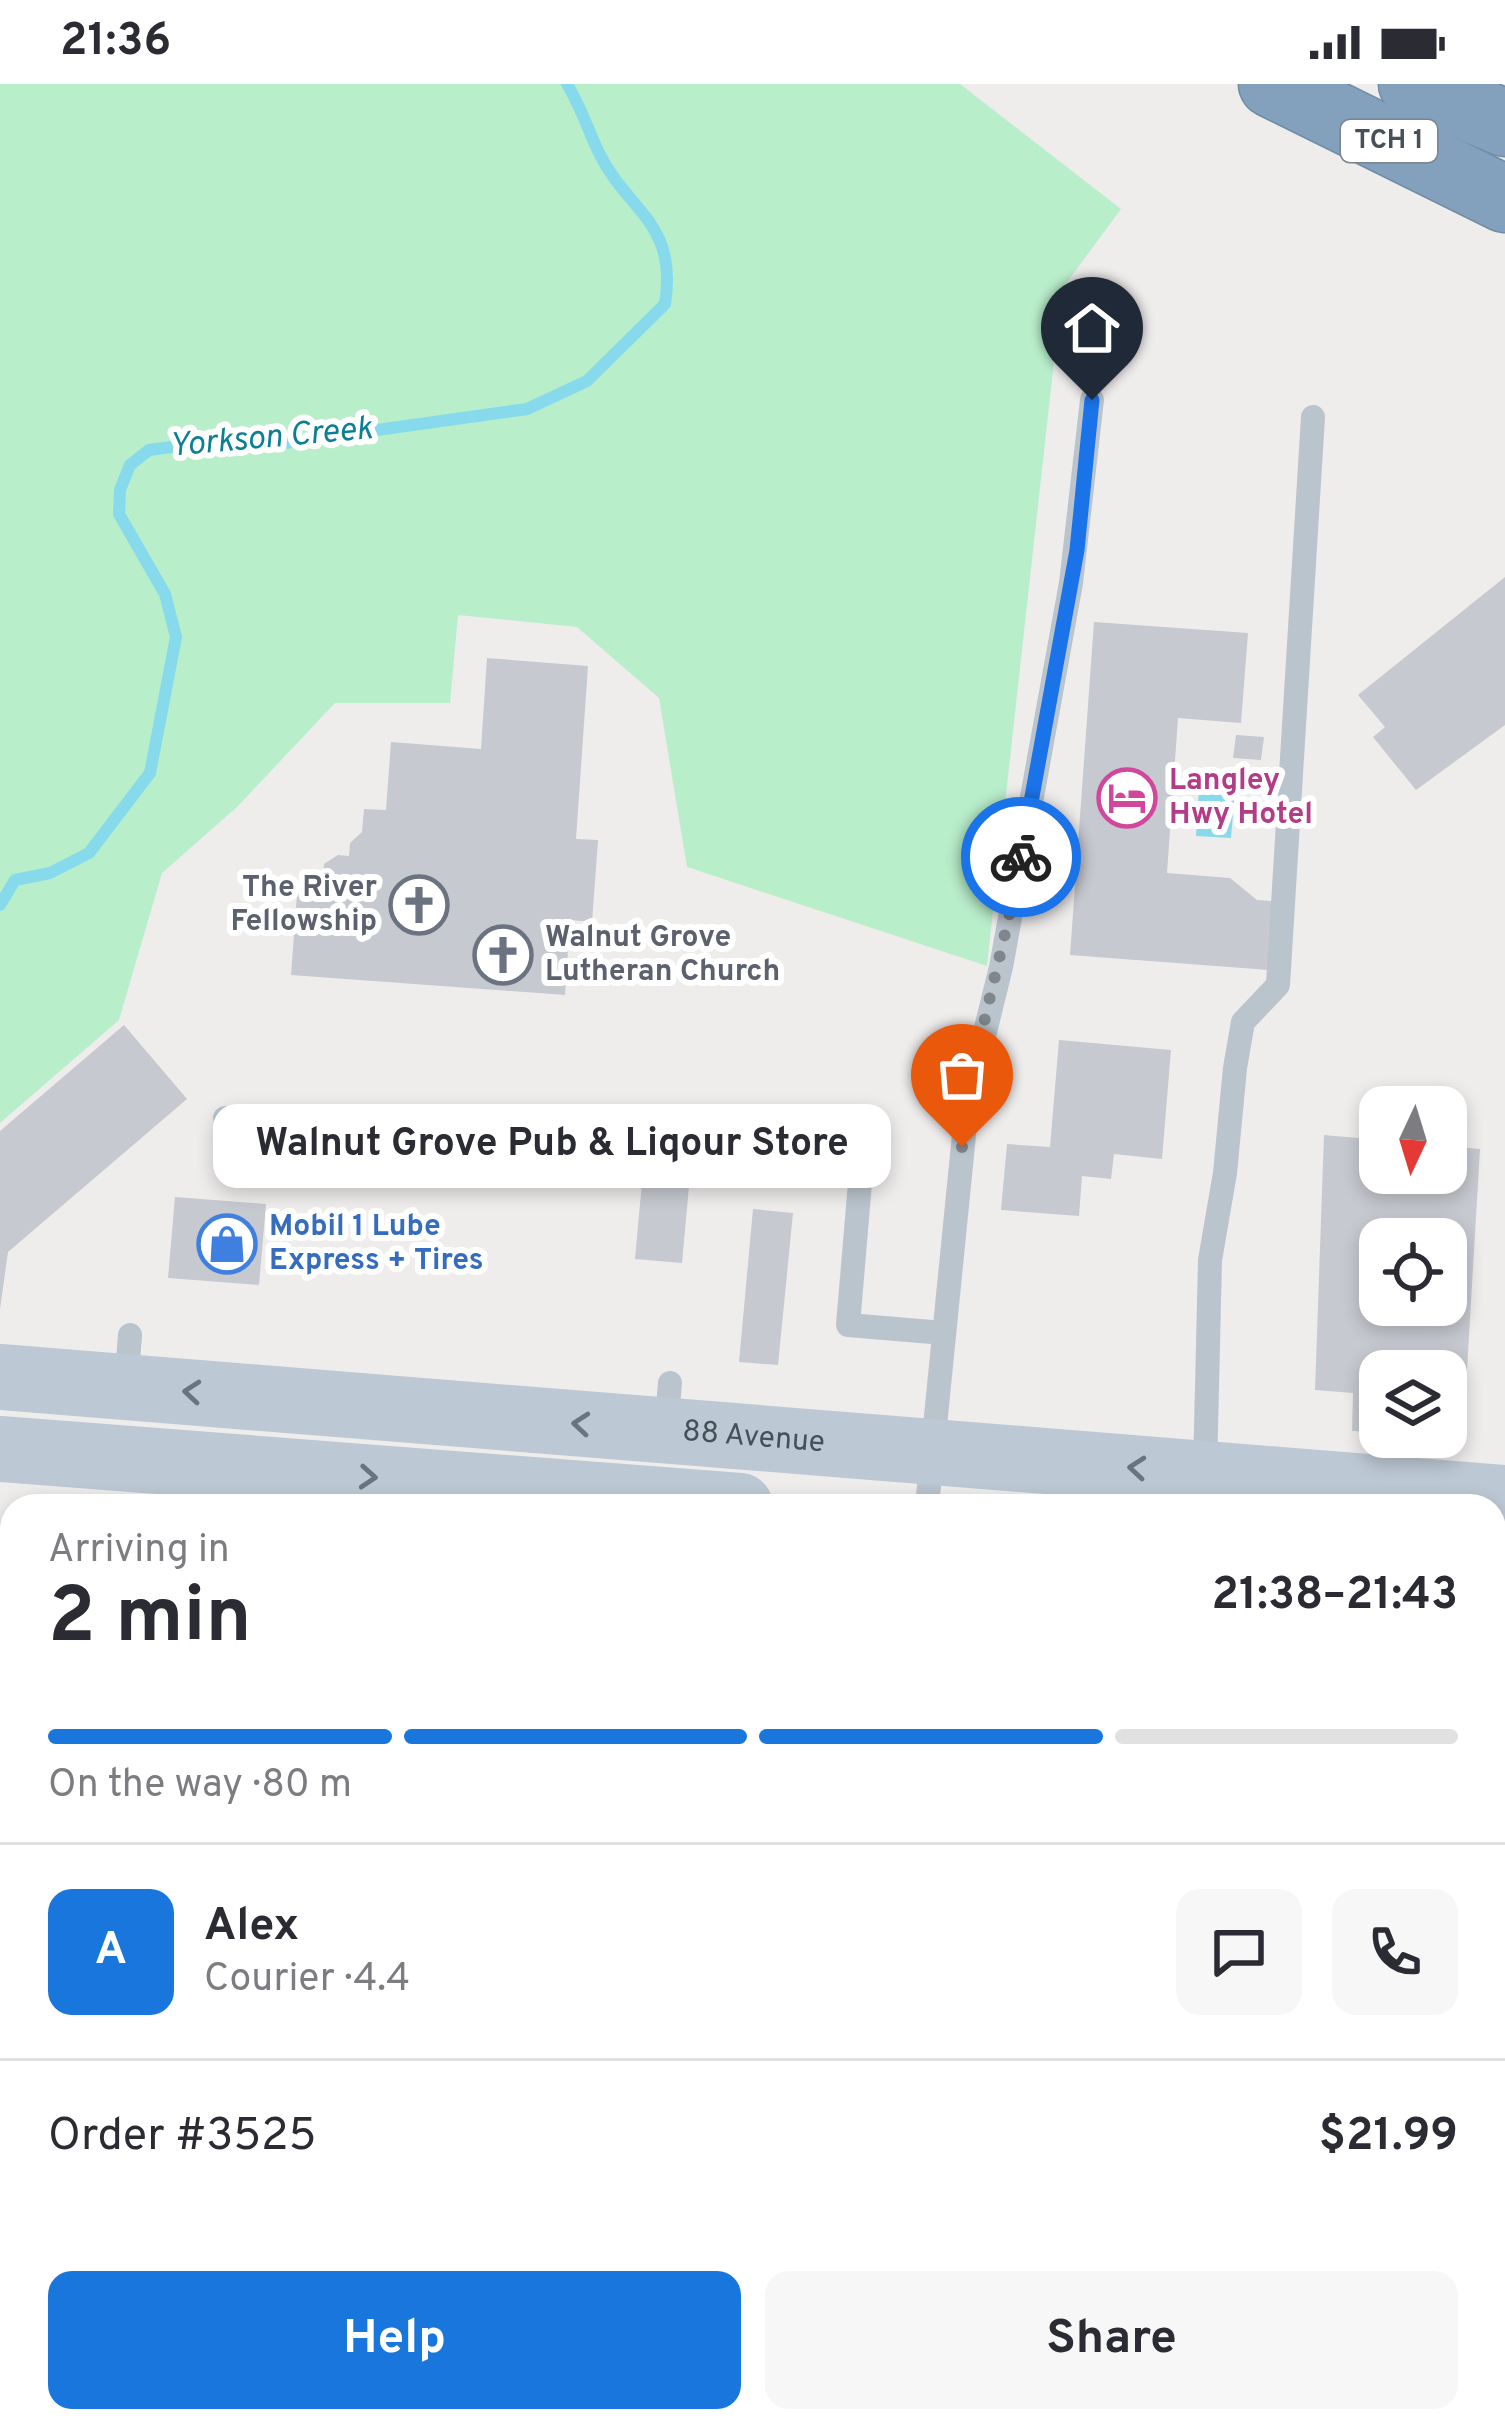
<!DOCTYPE html>
<html lang="en">
<head>
<meta charset="utf-8">
<style>
  :root { --surface:#fff; --page:#f7f7f7; --text:#2b2b33; --muted:#7c7c81; --line:#e1e1e2; --accent:#1976dc }
  body { margin:0; font-family:Overpass,sans-serif; background:var(--page); color:var(--text); height:100vh; display:flex; flex-direction:column; font-size:45px; white-space:nowrap }
  * { box-sizing:border-box; margin:0 }
  p { font-size:39px; color:var(--muted) }
  .icon { flex:none; width:66px; height:66px; fill:none; stroke:currentColor; stroke-width:2; stroke-linecap:round; stroke-linejoin:round }
  .map { position:relative; flex:1; overflow:hidden }
  .sheet { position:absolute; left:0px; top:1410px; width:1506px; height:939px; display:flex; flex-direction:column; background:var(--surface); border-radius:36px 36px 0 0; box-shadow:0 6px 18px #0003 }
  .sheet>* { flex:none }
  .needle { width:78px; rotate:184deg }
  .fabs { position:absolute; left:1359px; top:1002px; display:grid; gap:24px }
  .fabs a { display:grid; place-items:center; width:108px; height:108px; border-radius:24px; background:var(--surface); box-shadow:0 6px 18px #0003; font-size:60px }
  .pin { position:absolute; display:grid; place-items:center; width:102px; height:102px; color:#fff; margin:-123px -51px; border-radius:50% 50% 50% 0; rotate:-45deg; box-shadow:0 0 12px #0007 }
  .pin .icon { rotate:45deg }
  .courier { position:absolute; display:grid; place-items:center; width:120px; height:120px; margin:-60px; border:9px solid #1a73e8; border-radius:50%; background:#fff; color:#222; box-shadow:0 3px 15px #0007 }
  .bubble { position:absolute; height:84px; border-radius:24px; background:var(--surface); box-shadow:0 6px 18px #0003; font-size:39px; font-weight:700; line-height:84px; text-align:center }
  .head em { font-style:normal; font-weight:700 }
  .head div { display:flex; flex-direction:column-reverse }
  .head { display:flex; align-items:center; justify-content:space-between; height:204px; padding:0 48px }
  h1 { font-size:78px; font-weight:700; line-height:90px }
  .bar { display:grid; grid-template-columns:repeat(4,1fr); gap:18px 12px; align-content:center; height:144px; padding:0 48px }
  .bar i { height:15px; border-radius:9px; background:var(--line) }
  .bar .active { background:var(--accent) }
  .bar p { grid-column:span 4 }
  .line { display:flex; align-items:center; gap:30px; padding:0 48px; border-top:3px solid var(--line) }
  .line div { flex:1 }
  .round { display:grid; place-items:center; flex:none; width:126px; height:126px; border-radius:24px; background:var(--page) }
  .action { display:flex; gap:24px; margin-top:auto; padding:24px 48px }
  .action a { flex:1; height:138px; border-radius:24px; background:var(--accent); color:#fff; font-size:48px; font-weight:700; line-height:138px; text-align:center }
  .action a+a { background:var(--page); color:var(--text) }
  .status { display:flex; justify-content:space-between; align-items:center; height:84px; padding:0 60px; background:var(--surface); direction:ltr }
  .status svg { height:33px; fill:currentColor }
  .map>svg:first-child { display:block }
  .green { fill:#b9eecb }
  .water { fill:#86daeb }
  .lines { fill:none; stroke-linecap:round; stroke-linejoin:round }
  .stream { stroke:#86daeb; stroke-width:12 }
  .building { fill:#c6c9cf; fill-rule:evenodd }
  .motorway-casing { stroke:#6f8ca7; stroke-width:69 }
  .service { stroke:#bac4cc; stroke-width:24 }
  .minor { stroke:#bac4cc; stroke-width:48 }
  .secondary { stroke:#bcc8d4; stroke-width:66 }
  .motorway { stroke:#83a1bc; stroke-width:66 }
  .oneway { stroke:#69747e }
  .done { stroke:#80878c; stroke-width:12; stroke-dasharray:0 21.6 }
  .route { stroke:#1a73e8; stroke-width:15 }
  .labels { text-anchor:middle; dominant-baseline:central; stroke-width:12; stroke-linejoin:round; paint-order:stroke }
  .shield { fill:#fff; stroke:#7d848b; stroke-width:3 }
  .shield-label { font-size:27px; font-weight:bold; fill:#455059 }
  .hotel-label { font-size:30px; font-weight:bold; fill:#b23c85; stroke:#fff; text-anchor:start }
  .worship-label { font-size:30px; font-weight:bold; fill:#5b616d; stroke:#fff; text-anchor:end }
  .shop-label { font-size:30px; font-weight:bold; fill:#366cbe; stroke:#fff; text-anchor:start }
  .street-label { font-size:30px; fill:#455059; stroke:#fff }
  .water-label { font-size:33px; font-style:italic; fill:#0d7f95; stroke:#fff }
</style>
</head>
<body>
<div class="status"><b>21:36</b><svg viewBox="0 0 49 12"><path d="M0 12V9h3v3zM5 12V6h3v6zM10 12V3h3v9zM15 12V0h3v12zM26 1h20v11H26zM47 4h2v5h-2z"/></svg></div>
<div class="map">
<svg width="1505" height="2348" viewBox="0 0 1505 2348">
  <rect width="100%" height="100%" fill="#efecec"/>
  <g class="green">
    <polygon points="0,0 960,0 1121,125 1062,205 987,882 687,783 659,614 577,543 458,531 450,619 335,619 237,723 162,789 119,936 0,1039"/>
    <polygon points="0,1770 12,1772 12,2246 6,2348 0,2348"/>
  </g>
  <polygon class="water" points="1200,690 1236,693 1231,754 1196,752"/>
  <g class="lines">
    <path class="stream" d="M0,821L15,796L50,789L89,769L150,689L176,553L165,510L119,430L120,406L130,381L149,366L218,357L277,360L527,325L587,297L665,220C678,138 628,128 599,69C588,46 581,23 567,0"/>
  </g>
  <g class="building">
    <polygon points="1505,493 1505,641 1416,706 1373,653 1385,643 1358,611"/>
    <polygon points="1094,538 1248,549 1241,639 1178,634 1167,789 1230,794 1257,816 1274,817 1269,886 1070,871"/>
    <polygon points="487,574 588,582 576,755 598,756 592,838 570,836 565,911 291,891 297,810 313,811 314,793 323,794 324,780 338,771 349,772 350,759 362,748 364,725 386,726 391,658 481,665"/>
    <polygon points="1236,651 1264,653 1261,676 1233,674"/>
    <polygon points="124,941 187,1015 8,1168 0,1225 0,1047"/>
    <polygon points="1059,956 1171,966 1162,1075 1114,1070 1111,1095 1082,1092 1079,1132 1001,1126 1007,1060 1050,1063"/>
    <path d="M1324,1051L1380,1056V1089H1446V1062L1480,1065L1463,1354L1446,1353V1287H1380V1348L1352,1347L1353,1309L1315,1306ZM1380,1155H1446V1221H1380Z"/>
    <polygon points="644,1076 691,1080 682,1179 635,1175"/>
    <polygon points="175,1113 266,1120 259,1201 168,1194"/>
    <polygon points="753,1125 793,1129 778,1281 739,1278"/>
    <polygon points="1494,1623 1505,1624 1505,1673 1494,1673"/>
    <polygon points="865,2337 931,2337 924,2348 882,2348"/>
    <polygon points="992,2337 1052,2337 1053,2348 973,2348 972,2340"/>
    <polygon points="1252,2337 1307,2337 1306,2348 1251,2348"/>
  </g>
  <g class="lines">
    <g class="motorway-casing">
      <g id="motorway">
        <polyline points="1272,0 1505,115"/>
        <polyline points="1412,0 1505,39"/>
      </g>
    </g>
    <g class="service">
      <polyline points="225,1034 327,1042"/>
      <polyline points="862,1075 848,1241 944,1249"/>
      <polyline points="126,1302 130,1251"/>
      <polyline points="666,1344 670,1299"/>
      <polyline points="1205,1387 1210,1176 1225,1089 1235,984 1243,938 1278,901 1313,333"/>
      <polyline points="927,1422 967,1021 1001,883 1071,499 1092,316"/>
    </g>
    <g class="minor">
      <polyline points="358,2348 359,2337"/>
      <polyline points="1416,2348 1417,2337"/>
    </g>
    <g class="secondary">
      <path id="s1" d="M0,1293L1505,1414"/>
      <polyline points="0,1365 740,1422"/>
      <polyline points="1494,1480 1505,1481"/>
    </g>
    <use href="#motorway" class="motorway"/>
  </g>
  <defs><path id="oneway-chevron" d="M-2-3.5L2.5 0L-2 3.5" fill="none" stroke-width="1.6" stroke-linecap="round" stroke-linejoin="round" transform="scale(3)"/></defs>
  <g class="oneway">
    <use href="#oneway-chevron" transform="translate(192 1308) rotate(-175)"/>
    <use href="#oneway-chevron" transform="translate(581 1340) rotate(-175)"/>
    <use href="#oneway-chevron" transform="translate(1137 1384) rotate(-175)"/>
    <use href="#oneway-chevron" transform="translate(368 1393) rotate(4)"/>
  </g>
  <g class="lines">
    <path class="done" d="M962,1063C972,966 1004,869 1021,773"/>
    <polyline class="route" points="1021,773 1077,466 1092,316"/>
  </g>
  <defs>
    <g id="hotel-ring" transform="scale(3)"><circle r="9.5" fill="#fff" stroke="#d1479c" stroke-width="1.5"/><path d="M-6-4.5h1.5V1H6V5H4.5V3h-9V5H-6ZM-4 0a1.8 1.8 0 1 1 3.6 0ZM.5 0V-2.5h3Q6-2.5 6 0Z" fill="#d1479c"/></g>
    <g id="church-ring" transform="scale(3)"><circle r="9.5" fill="#fff" stroke="#6b7280" stroke-width="1.5"/><path d="M-1.2-6h2.4v3.5h3.3v2.4h-3.3V6h-2.4V-.1h-3.3v-2.4h3.3Z" fill="#6b7280"/></g>
    <g id="shop-ring" transform="scale(3)"><circle r="9.5" fill="#fff" stroke="#3f7fe0" stroke-width="1.5"/><path d="M-5-2.5h2.3a2.7 3.5 0 0 1 5.4 0H5L5.5 6h-11ZM-1.5-2.5h3a1.5 2.3 0 0 0-3 0Z" fill="#3f7fe0"/></g>
  </defs>
  <g fill-rule="evenodd">
    <use href="#hotel-ring" x="1127" y="714"/>
    <use href="#church-ring" x="419" y="821"/>
    <use href="#church-ring" x="503" y="871"/>
    <use href="#shop-ring" x="227" y="1160"/>
  </g>
  <g class="labels">
    <rect class="shield" x="1341" y="36" width="96" height="42" rx="9"/>
    <g class="shield-label">
      <text x="1389" y="57">TCH 1</text>
    </g>
    <g class="hotel-label">
      <text x="1169" y="697">Langley<tspan x="1169" dy="34">Hwy Hotel</tspan></text>
    </g>
    <g class="worship-label">
      <text x="377" y="804">The River<tspan x="377" dy="34">Fellowship</tspan></text>
      <text x="545" y="854" text-anchor="start">Walnut Grove<tspan x="545" dy="34">Lutheran Church</tspan></text>
    </g>
    <g class="shop-label">
      <text x="269" y="1143">Mobil 1 Lube<tspan x="269" dy="34">Express + Tires</tspan></text>
    </g>
    <g class="street-label">
      <text stroke="none"><textPath href="#s1" startOffset="756">88 Avenue</textPath></text>
    </g>
    <g class="water-label">
      <text transform="translate(271 355) rotate(-5)">Yorkson Creek</text>
    </g>
  </g>
</svg>
<div class="fabs">
<a><svg class="needle" viewBox="-14 -14 28 28"><path d="M0-13l5 13h-10z" fill="#e53935"/><path d="M0 13l5-13h-10z" fill="#7c7c81"/></svg></a>
<a><svg class="icon" aria-label="locate" viewBox="0 0 24 24"><circle cx="12" cy="12" r="6"/><path d="M12 2v4M12 18v4M2 12h4M18 12h4"/></svg></a>
<a><svg class="icon" aria-label="layers" viewBox="0 0 24 24"><path d="M12 4l9 5-9 5-9-5zM3 14l9 5 9-5"/></svg></a>
</div>
<div class="pin" style="left:962px;top:1063px;background:#ea580c"><svg class="icon" aria-label="bag" viewBox="0 0 24 24"><path d="M5 8h14l-1 12H6zM9 8a3 3 0 0 1 6 0"/></svg></div>
<div class="pin" style="left:1092px;top:316px;background:#1f2937"><svg class="icon" aria-label="home" viewBox="0 0 24 24"><path d="M3 11l9-7 9 7M6 9v11h12V9"/></svg></div>
<div class="courier" style="left:1021px;top:773px"><svg class="icon" aria-label="bike" viewBox="0 0 24 24"><circle cx="6" cy="16" r="4"/><circle cx="18" cy="16" r="4"/><path d="M6 16l4-8h5l3 8M10 8l3 8H6M13 5h3"/></svg></div>
<div class="bubble" style="left:213px;top:1020px;width:678px">Walnut Grove Pub &amp; Liqour Store</div>
<section class="sheet">
<div class="head"><div><h1>2 min</h1><p>Arriving in</p></div><em>21:38–21:43</em></div>
<div class="bar"><i class="active"></i><i class="active"></i><i class="active"></i><i></i><p>On the way · 80 m</p></div>
<div class="line" style="height:216px"><b class="round" style="background:var(--accent);color:#fff">A</b><div><b>Alex</b><p>Courier · 4.4</p></div><a class="round"><svg class="icon" aria-label="chat" viewBox="0 0 24 24"><path d="M4 5h16v11H9l-5 4z"/></svg></a><a class="round"><svg class="icon" aria-label="phone" viewBox="0 0 24 24"><path d="M5 4h4l2 5-3 2q2 4 5 5l2-3 5 2v4C11 20 4 13 5 4z"/></svg></a></div>
<div class="line" style="height:156px"><div>Order #3525</div><b>$21.99</b></div>
<div class="action"><a>Help</a><a>Share</a></div>
</section>
</div>
</body>
</html>
